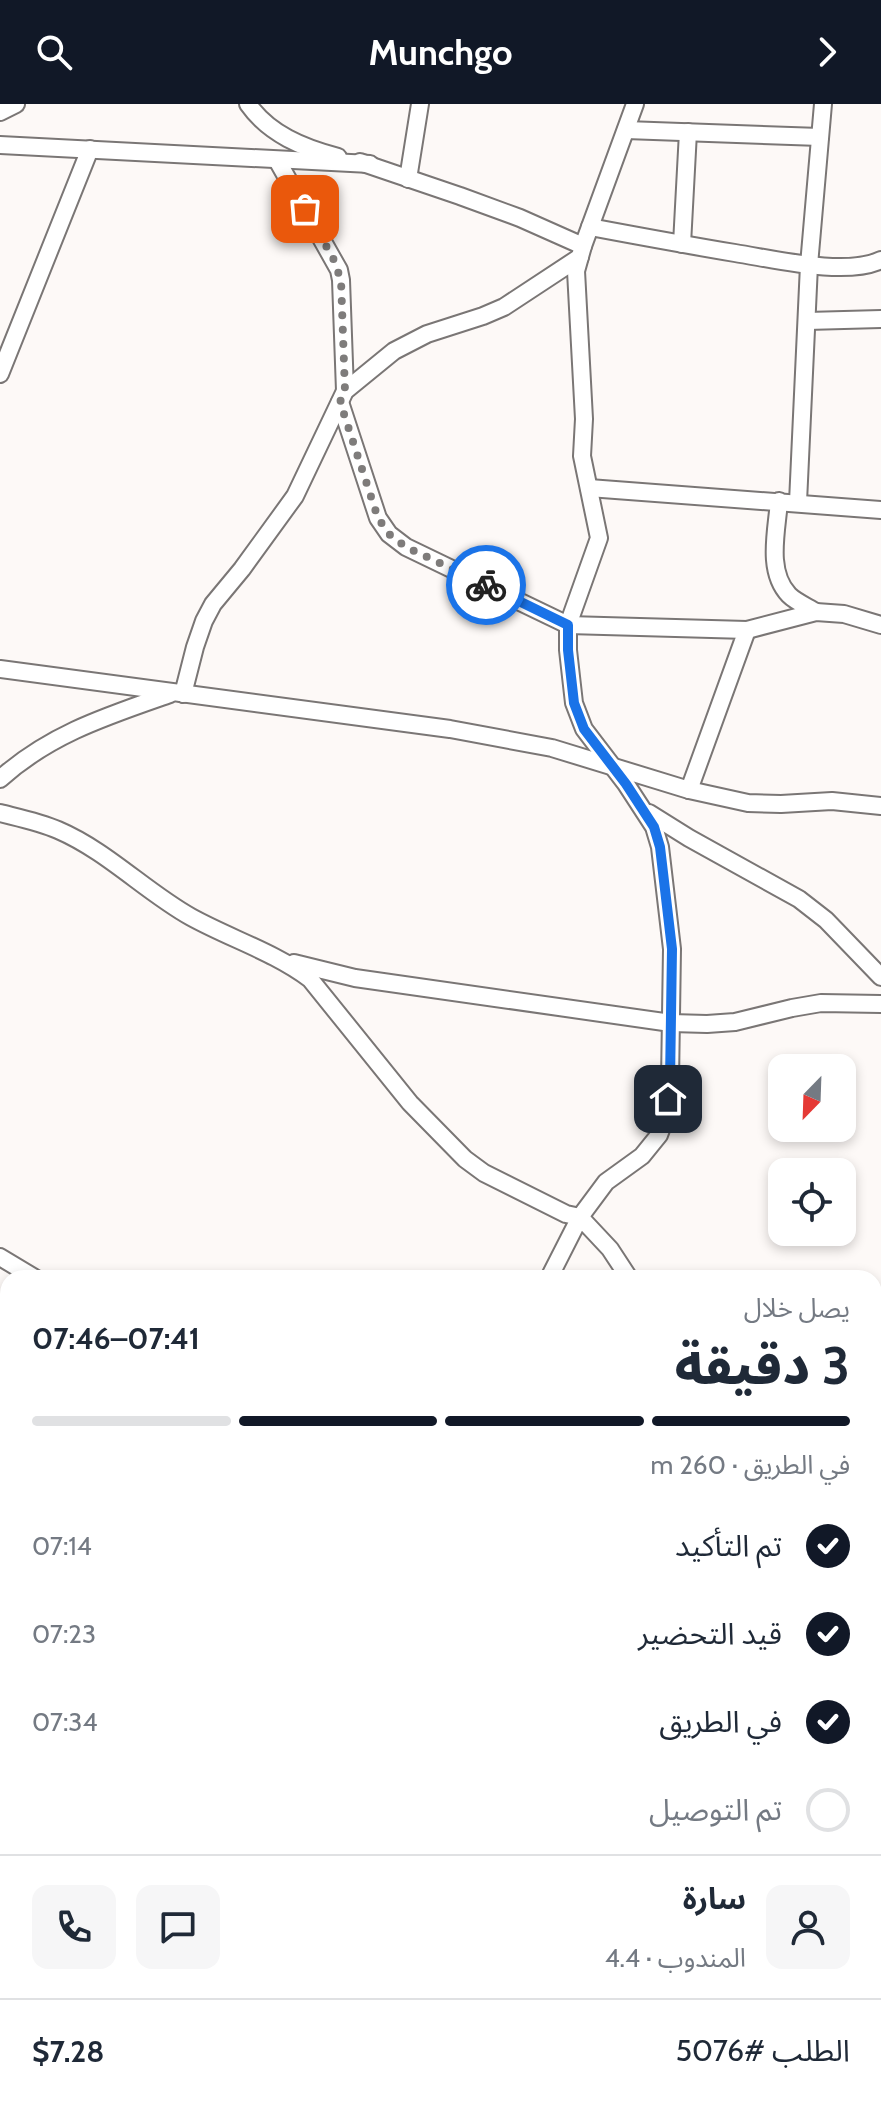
<!DOCTYPE html>
<html lang="ar">
<head>
<meta charset="utf-8">
<style>
  :root { --surface:#fff; --page:#f6f6f7; --text:#1f2937; --muted:#747a83; --line:#e0e1e3; --accent:#111827 }
  body { margin:0; font-family:Cabin,"Noto Sans Arabic",sans-serif; background:var(--page); color:var(--text); direction:rtl; height:100vh; display:flex; flex-direction:column; font-size:30px; white-space:nowrap }
  * { box-sizing:border-box; margin:0 }
  p { font-size:26px; color:var(--muted) }
  .icon { flex:none; width:44px; height:44px; fill:none; stroke:currentColor; stroke-width:2; stroke-linecap:round; stroke-linejoin:round }
  .map { position:relative; flex:1; overflow:hidden; direction:ltr }
  .sheet { position:absolute; left:0px; top:1166px; width:882px; height:850px; display:flex; flex-direction:column; background:var(--surface); border-radius:24px 24px 0 0; box-shadow:0 4px 12px #0003; direction:rtl }
  .sheet>* { flex:none }
  .needle { width:52px; rotate:203deg }
  .controls { position:absolute; left:768px; top:950px; display:grid; gap:16px }
  .controls a { display:grid; place-items:center; width:88px; height:88px; border-radius:16px; background:var(--surface); box-shadow:0 4px 12px #0003; font-size:40px }
  .pin { position:absolute; display:grid; place-items:center; width:68px; height:68px; color:#fff; margin:-34px; border-radius:16px; box-shadow:0 4px 12px #0006 }
  .courier { position:absolute; display:grid; place-items:center; width:80px; height:80px; margin:-40px; border:6px solid #1a73e8; border-radius:50%; background:#fff; color:#222; box-shadow:0 2px 10px #0007 }
  .overview em { font-style:normal; font-weight:800 }
  .overview div { display:flex; flex-direction:column-reverse }
  .overview { display:flex; align-items:center; justify-content:space-between; height:136px; padding:0 32px }
  h1 { font-size:52px; font-weight:800; line-height:60px }
  .bar { display:grid; grid-template-columns:repeat(4,1fr); gap:12px 8px; align-content:center; height:96px; padding:0 32px }
  .bar i { height:10px; border-radius:6px; background:var(--line) }
  .bar .on { background:var(--accent) }
  .bar p { grid-column:span 4 }
  .line { display:flex; align-items:center; gap:20px; padding:0 32px; border-top:2px solid var(--line) }
  .line div { flex:1 }
  .round { display:grid; place-items:center; flex:none; width:84px; height:84px; border-radius:16px; background:var(--page) }
  ol { padding:0 32px; list-style:none }
  li { display:flex; align-items:center; gap:24px; height:88px }
  li p { margin-inline-start:auto }
  li .icon { padding:8px; border-radius:50%; background:var(--accent); color:#fff; stroke-width:4 }
  li:last-child { color:var(--muted) }
  li i { width:44px; height:44px; border:4px solid var(--line); border-radius:50% }
  header { display:flex; justify-content:space-between; align-items:center; height:104px; padding:0 32px; background:var(--accent); color:#fff; font-size:36px; font-weight:800 }
  .map>svg:first-child { display:block }
  .lines { fill:none; stroke-linecap:round; stroke-linejoin:round }
  .street-casing { stroke:#7a7675; stroke-width:20 }
  .street { stroke:#fff; stroke-width:16 }
  .done { stroke:#7e7c7b; stroke-width:8; stroke-dasharray:0 14.4 }
  .route { stroke:#1a73e8; stroke-width:10 }
</style>
</head>
<body>
<header><svg class="icon" aria-label="forward" viewBox="0 0 24 24"><path d="M9 5l7 7-7 7"/></svg>Munchgo<svg class="icon" aria-label="search" viewBox="0 0 24 24"><circle cx="10" cy="10" r="6"/><path d="M15 15l6 6"/></svg></header>
<div class="map">
<svg width="881" height="2015" viewBox="0 0 881 2015">
  <rect width="100%" height="100%" fill="#fdf9f7"/>
  <g class="lines">
    <g class="street-casing">
      <g id="street">
        <path d="M248,0C269,30 303,44 338,53"/>
        <polyline points="0,8 16,0"/>
        <polyline points="626,26 820,33"/>
        <polyline points="0,41 370,60"/>
        <polyline points="277,56 339,166 341,176 345,287"/>
        <polyline points="360,58 460,92 520,114 583,142"/>
        <polyline points="408,75 420,0"/>
        <path d="M590,123C638,132 687,141 735,149C774,155 846,173 881,156"/>
        <polyline points="682,140 688,28"/>
        <polyline points="807,217 881,215"/>
        <polyline points="0,270 90,45"/>
        <polyline points="340,298 378,414 389,430 406,443 568,521 747,526 689,686"/>
        <polyline points="589,384 881,406"/>
        <path d="M779,397C777,426 766,467 789,491C796,498 808,503 816,508"/>
        <polyline points="798,398 809,161 823,0"/>
        <polyline points="747,526 816,508 844,510 881,521"/>
        <polyline points="0,565 450,625 552,644 689,686 748,699 781,700 832,697 881,702"/>
        <polyline points="183,590 195,543 204,517 213,500 242,465 295,392 345,287 394,247 427,230 483,212 504,203 580,153"/>
        <path d="M0,675C50,630 107,612 170,590"/>
        <path d="M0,709C20,714 40,718 58,726C107,747 146,788 191,813C231,835 274,848 310,875L410,999L465,1055L484,1069L566,1110L580,1113L606,1078L642,1052L659,1031L666,1012L670,978L672,845L660,743L654,723L626,680L584,625L574,599L568,546V521L599,434L582,352L584,315L576,167L583,142L635,0"/>
        <polyline points="649,709 689,734 799,795 826,816 881,873"/>
        <polyline points="294,859 355,874 671,919 707,920 735,918 792,904 821,899 881,900"/>
        <polyline points="0,1153 35,1174"/>
        <polyline points="549,1174 580,1113 610,1145 629,1174"/>
        <polyline points="874,1242 881,1241"/>
        <polyline points="874,1311 881,1313"/>
        <polyline points="0,1391 8,1397"/>
        <polyline points="0,1443 8,1433"/>
        <polyline points="874,1483 881,1484"/>
        <polyline points="874,1563 881,1567"/>
        <polyline points="0,1653 8,1655"/>
        <polyline points="874,1806 881,1808"/>
        <polyline points="535,2008 543,2015"/>
        <polyline points="760,2008 765,2013 771,2013 881,2011"/>
        <polyline points="224,2015 227,2008"/>
      </g>
    </g>
    <use href="#street" class="street"/>
  </g>
  <g class="lines">
    <polyline class="done" points="305,105 333,154 341,176 345,287 340,298 378,414 389,430 406,443 486,481"/>
    <polyline class="route" points="486,481 568,521 568,546 574,599 584,625 626,680 654,723 660,743 672,845 670,978 668,995"/>
  </g>
</svg>
<div class="controls">
<a><svg class="needle" viewBox="-14 -14 28 28"><path d="M0-13l5 13h-10z" fill="#e53935"/><path d="M0 13l5-13h-10z" fill="#747a83"/></svg></a>
<a><svg class="icon" aria-label="locate" viewBox="0 0 24 24"><circle cx="12" cy="12" r="6"/><path d="M12 2v4M12 18v4M2 12h4M18 12h4"/></svg></a>
</div>
<div class="pin" style="left:305px;top:105px;background:#ea580c"><svg class="icon" aria-label="bag" viewBox="0 0 24 24"><path d="M5 8h14l-1 12H6zM9 8a3 3 0 0 1 6 0"/></svg></div>
<div class="pin" style="left:668px;top:995px;background:#1f2937"><svg class="icon" aria-label="home" viewBox="0 0 24 24"><path d="M3 11l9-7 9 7M6 9v11h12V9"/></svg></div>
<div class="courier" style="left:486px;top:481px"><svg class="icon" aria-label="bike" viewBox="0 0 24 24"><circle cx="6" cy="16" r="4"/><circle cx="18" cy="16" r="4"/><path d="M6 16l4-8h5l3 8M10 8l3 8H6M13 5h3"/></svg></div>
<section class="sheet">
<div class="overview"><div><h1>3 دقيقة</h1><p>يصل خلال</p></div><em>07:41–07:46</em></div>
<div class="bar"><i class="on"></i><i class="on"></i><i class="on"></i><i></i><p>في الطريق · 260 m</p></div>
<ol>
<li><svg class="icon" aria-label="check" viewBox="0 0 24 24"><path d="M5 12l5 5 9-10"/></svg>تم التأكيد<p>07:14</p></li>
<li><svg class="icon" aria-label="check" viewBox="0 0 24 24"><path d="M5 12l5 5 9-10"/></svg>قيد التحضير<p>07:23</p></li>
<li><svg class="icon" aria-label="check" viewBox="0 0 24 24"><path d="M5 12l5 5 9-10"/></svg>في الطريق<p>07:34</p></li>
<li><i></i>تم التوصيل</li>
</ol>
<div class="line" style="height:144px"><a class="round"><svg class="icon" aria-label="person" viewBox="0 0 24 24"><circle cx="12" cy="8" r="4"/><path d="M4 21q1-7 8-7t8 7"/></svg></a><div><b>سارة</b><p>المندوب · 4.4</p></div><a class="round"><svg class="icon" aria-label="chat" viewBox="0 0 24 24"><path d="M4 5h16v11H9l-5 4z"/></svg></a><a class="round"><svg class="icon" aria-label="phone" viewBox="0 0 24 24"><path d="M5 4h4l2 5-3 2q2 4 5 5l2-3 5 2v4C11 20 4 13 5 4z"/></svg></a></div>
<div class="line" style="height:104px"><div>الطلب #5076</div><b>$7.28</b></div>
</section>
</div>
</body>
</html>
